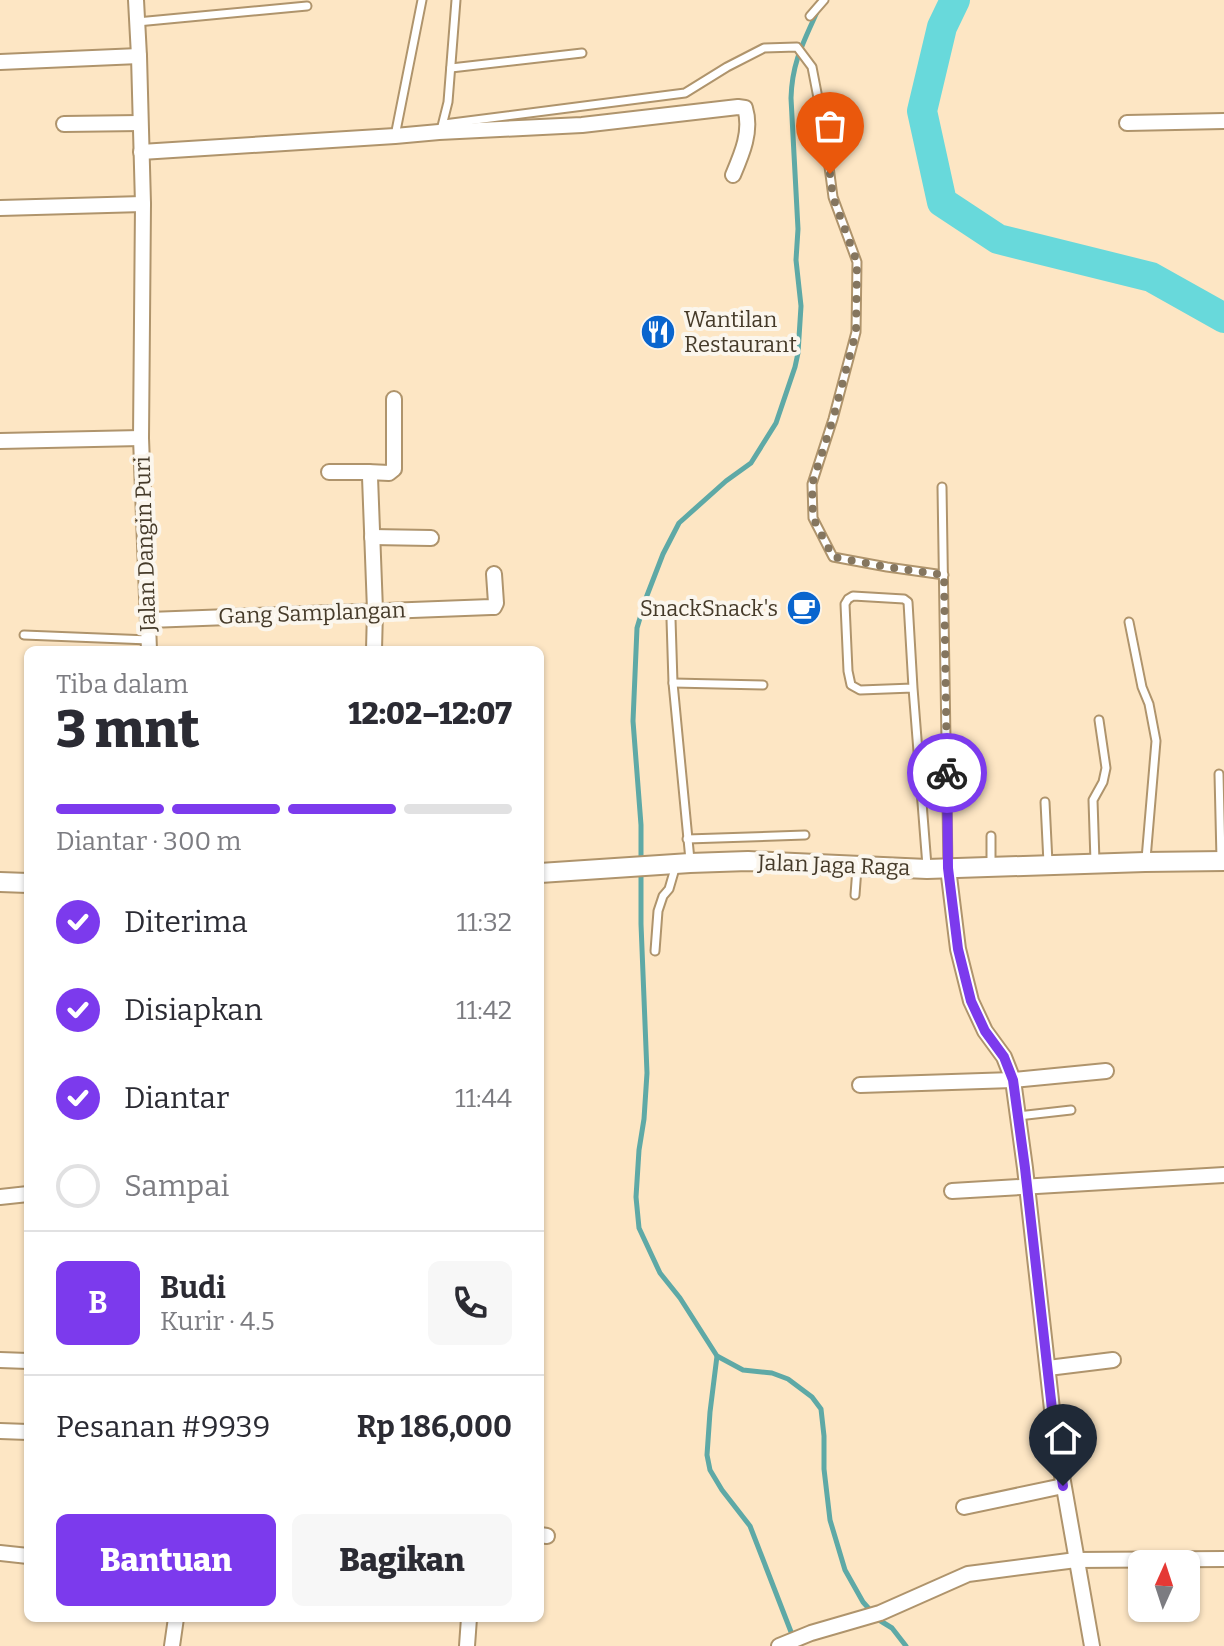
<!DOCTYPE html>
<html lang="id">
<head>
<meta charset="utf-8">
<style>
  :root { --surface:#fff; --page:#f7f7f7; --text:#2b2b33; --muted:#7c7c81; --line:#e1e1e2; --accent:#7c3aed }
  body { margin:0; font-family:Bitter,serif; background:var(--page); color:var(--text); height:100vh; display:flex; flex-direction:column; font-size:30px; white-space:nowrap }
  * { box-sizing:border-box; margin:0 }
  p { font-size:26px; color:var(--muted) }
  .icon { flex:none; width:44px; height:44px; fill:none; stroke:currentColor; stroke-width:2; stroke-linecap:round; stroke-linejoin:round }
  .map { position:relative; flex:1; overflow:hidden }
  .side { position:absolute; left:24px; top:646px; width:520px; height:976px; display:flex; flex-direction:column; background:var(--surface); border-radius:12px; box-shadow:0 2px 6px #0004 }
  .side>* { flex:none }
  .needle { width:52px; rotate:3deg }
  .buttons { position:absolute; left:1128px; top:1550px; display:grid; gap:16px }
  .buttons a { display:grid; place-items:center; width:72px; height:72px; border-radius:12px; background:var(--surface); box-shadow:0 2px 6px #0004; font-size:40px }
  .pin { position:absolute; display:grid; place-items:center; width:68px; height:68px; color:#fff; margin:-82px -34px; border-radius:50% 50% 50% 0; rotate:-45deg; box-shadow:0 0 8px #0007 }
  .pin .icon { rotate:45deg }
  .courier { position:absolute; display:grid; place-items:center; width:80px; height:80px; margin:-40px; border:6px solid #7c3aed; border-radius:50%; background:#fff; color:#222; box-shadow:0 2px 10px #0007 }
  .summary em { font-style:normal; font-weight:800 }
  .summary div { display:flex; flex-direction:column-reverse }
  .summary { display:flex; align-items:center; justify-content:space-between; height:136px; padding:0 32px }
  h1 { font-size:52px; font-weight:800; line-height:60px }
  .bar { display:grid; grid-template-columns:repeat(4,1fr); gap:12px 8px; align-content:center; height:96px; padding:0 32px }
  .bar i { height:10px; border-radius:6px; background:var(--line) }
  .bar .selected { background:var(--accent) }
  .bar p { grid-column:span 4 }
  .line { display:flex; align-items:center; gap:20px; padding:0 32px; border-top:2px solid var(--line) }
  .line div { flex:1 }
  .round { display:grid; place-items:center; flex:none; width:84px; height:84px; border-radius:12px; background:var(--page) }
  ol { padding:0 32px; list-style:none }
  li { display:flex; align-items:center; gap:24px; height:88px }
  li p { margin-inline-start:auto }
  li .icon { padding:8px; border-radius:50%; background:var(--accent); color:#fff; stroke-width:4 }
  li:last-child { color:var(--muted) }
  li i { width:44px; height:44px; border:4px solid var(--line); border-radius:50% }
  .button { display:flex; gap:16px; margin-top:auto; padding:16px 32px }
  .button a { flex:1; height:92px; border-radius:12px; background:var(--accent); color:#fff; font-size:32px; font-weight:800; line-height:92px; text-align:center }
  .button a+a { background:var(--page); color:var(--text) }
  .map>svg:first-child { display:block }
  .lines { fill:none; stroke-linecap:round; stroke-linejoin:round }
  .stream { stroke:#5ea9a6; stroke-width:5 }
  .river { stroke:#68d9db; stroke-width:30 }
  .service-casing { stroke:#af946c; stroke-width:11 }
  .minor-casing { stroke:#af946c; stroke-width:18 }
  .tertiary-casing { stroke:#af946c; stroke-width:22 }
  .service { stroke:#fff; stroke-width:7 }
  .minor { stroke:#fff; stroke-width:14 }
  .tertiary { stroke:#fff; stroke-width:18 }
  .done { stroke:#85765f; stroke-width:8; stroke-dasharray:0 14.4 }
  .route { stroke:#7c3aed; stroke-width:10 }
  .labels { text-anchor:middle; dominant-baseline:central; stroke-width:8; stroke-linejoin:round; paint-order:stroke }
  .poi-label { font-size:22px; fill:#453a29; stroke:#fbf6ed; text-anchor:start }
  .street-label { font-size:22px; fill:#453a29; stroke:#fbf6ed }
</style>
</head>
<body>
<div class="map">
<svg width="1224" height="1646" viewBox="0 0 1224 1646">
  <rect width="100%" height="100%" fill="#fde6c4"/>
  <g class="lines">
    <g class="stream">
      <path d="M817,12C803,43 792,63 791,98L798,229L796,260L801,306L798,353L795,367L776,423L751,463L726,481L679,523L663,554L646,598L637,628L633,721L641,825V924L647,1073L644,1119L639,1150L636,1197L639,1228L660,1273L680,1298L717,1356L743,1370L772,1373L788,1379L812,1397L821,1409L824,1436V1469L830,1520L845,1570L863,1602L879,1620L892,1628L906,1646"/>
      <polyline points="717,1356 710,1412 707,1455 710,1470 722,1490 750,1526 793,1637"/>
    </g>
    <polyline class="river" points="955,0 942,27 922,111 942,202 998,239 1151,277 1224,318"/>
    <g class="service-casing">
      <g id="service">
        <polyline points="810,16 824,0"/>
        <polyline points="137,22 307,6"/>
        <polyline points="451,68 582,53"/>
        <polyline points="444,124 685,93 727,67 764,48 797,47 812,67 824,129 833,197 857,262 856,332 833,419 812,484 813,518 833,557 887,567 944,575"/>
        <polyline points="442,126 448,102 456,0"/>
        <polyline points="395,136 422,0"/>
        <polyline points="942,487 948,868"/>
        <polyline points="671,619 673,683 690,860"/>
        <polyline points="1129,622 1142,687 1149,704 1156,741 1146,859"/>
        <polyline points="24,635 149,640"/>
        <polyline points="673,683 763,685"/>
        <polyline points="913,688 860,690 851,685 848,671 845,604 848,599 853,596 904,599 908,602 913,688 927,866"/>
        <polyline points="1219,774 1221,859"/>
        <polyline points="1045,802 1048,863"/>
        <polyline points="991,836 991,864"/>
        <polyline points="687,839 805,835"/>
        <polyline points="1095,862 1093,800 1103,782 1106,768 1099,720"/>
        <polyline points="855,895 857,868"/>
        <polyline points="655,951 658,911 663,896 669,889 676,865"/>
        <polyline points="1018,1116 1071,1110"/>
      </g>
    </g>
    <g class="minor-casing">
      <g id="minor">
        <polyline points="136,0 139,56 143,204 141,438 149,650"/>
        <polyline points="0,62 139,56"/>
        <polyline points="1127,123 1224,121"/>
        <polyline points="64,124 140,123"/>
        <path d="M141,152L395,136L439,132L582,125L738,107L745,108C752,131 742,154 733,175"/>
        <polyline points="0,208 143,204"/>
        <polyline points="0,441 141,438"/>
        <polyline points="329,472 368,472 370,477 375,610 374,650"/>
        <polyline points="368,472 389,473 394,469 394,399"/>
        <polyline points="372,537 431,538"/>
        <polyline points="149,620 491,607 494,607 496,603 494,574"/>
        <polyline points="948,868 958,949 971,1001 985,1031 1004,1057 1013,1080 1025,1168 1055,1436 1092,1646"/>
        <polyline points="860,1085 1013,1080 1106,1071"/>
        <polyline points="952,1191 1224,1175"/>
        <polyline points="0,1197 28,1194"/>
        <polyline points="0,1360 28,1361"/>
        <polyline points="1048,1368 1113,1360"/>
        <polyline points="0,1431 28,1432"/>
        <polyline points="964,1507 1063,1486"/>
        <polyline points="540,1535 547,1536"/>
        <polyline points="0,1553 28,1556"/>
        <polyline points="172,1646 176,1618"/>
        <polyline points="467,1646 469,1618"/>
        <polyline points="779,1646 811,1633 880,1613 968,1574 1076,1560 1224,1559"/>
      </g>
    </g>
    <g class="tertiary-casing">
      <g id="tertiary">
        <polyline points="540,873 690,863 748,861 927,869 1145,862 1224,861"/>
        <polyline points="0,882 28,883"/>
      </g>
    </g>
    <use href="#service" class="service"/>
    <use href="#minor" class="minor"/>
    <use href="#tertiary" class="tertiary"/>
  </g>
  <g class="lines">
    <polyline class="done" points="830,174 833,197 857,262 856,332 833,419 812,484 813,518 833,557 887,567 944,575 947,773"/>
    <polyline class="route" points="947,773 948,868 958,949 971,1001 985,1031 1004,1057 1013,1080 1025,1168 1055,1436 1063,1486"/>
  </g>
  <defs>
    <g id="restaurant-disc" transform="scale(1.8)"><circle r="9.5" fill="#0965ce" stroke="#fbf6ed"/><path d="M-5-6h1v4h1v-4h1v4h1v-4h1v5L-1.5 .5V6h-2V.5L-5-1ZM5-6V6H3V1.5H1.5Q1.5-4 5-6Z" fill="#fff"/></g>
    <g id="cafe-disc" transform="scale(1.8)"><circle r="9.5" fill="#0965ce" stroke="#fbf6ed"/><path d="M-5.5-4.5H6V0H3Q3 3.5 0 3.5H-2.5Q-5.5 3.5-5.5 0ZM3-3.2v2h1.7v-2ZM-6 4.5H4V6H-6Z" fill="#fff"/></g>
  </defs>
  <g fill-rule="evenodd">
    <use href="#restaurant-disc" x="658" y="332"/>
    <use href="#cafe-disc" x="804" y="608"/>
  </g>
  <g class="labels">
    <g class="poi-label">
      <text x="684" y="319">Wantilan<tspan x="684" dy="25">Restaurant</tspan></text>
      <text x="778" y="608" text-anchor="end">SnackSnack's</text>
    </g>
    <g class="street-label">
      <text transform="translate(145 544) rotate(-92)">Jalan Dangin Puri</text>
      <text transform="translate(312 613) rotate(-2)">Gang Samplangan</text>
      <text transform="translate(834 865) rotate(2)">Jalan Jaga Raga</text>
    </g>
  </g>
</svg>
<div class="buttons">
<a><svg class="needle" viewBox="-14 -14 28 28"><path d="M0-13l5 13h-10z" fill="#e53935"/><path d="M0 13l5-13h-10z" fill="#7c7c81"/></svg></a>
</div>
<div class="pin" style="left:830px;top:174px;background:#ea580c"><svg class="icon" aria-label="bag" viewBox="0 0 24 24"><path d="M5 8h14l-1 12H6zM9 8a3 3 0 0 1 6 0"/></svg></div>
<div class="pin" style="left:1063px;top:1486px;background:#1f2937"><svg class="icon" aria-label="home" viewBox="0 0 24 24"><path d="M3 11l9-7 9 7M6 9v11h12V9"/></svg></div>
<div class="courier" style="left:947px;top:773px"><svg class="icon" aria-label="bike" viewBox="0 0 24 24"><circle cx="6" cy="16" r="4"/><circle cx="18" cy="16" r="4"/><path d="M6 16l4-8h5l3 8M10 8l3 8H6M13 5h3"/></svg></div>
<section class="side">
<div class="summary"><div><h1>3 mnt</h1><p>Tiba dalam</p></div><em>12:02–12:07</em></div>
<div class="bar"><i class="selected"></i><i class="selected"></i><i class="selected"></i><i></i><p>Diantar · 300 m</p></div>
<ol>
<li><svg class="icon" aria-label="check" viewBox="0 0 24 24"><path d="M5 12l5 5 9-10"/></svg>Diterima<p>11:32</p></li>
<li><svg class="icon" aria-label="check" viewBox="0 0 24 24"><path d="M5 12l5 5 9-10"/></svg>Disiapkan<p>11:42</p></li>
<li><svg class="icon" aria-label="check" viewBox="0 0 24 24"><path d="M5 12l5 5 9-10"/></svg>Diantar<p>11:44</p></li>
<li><i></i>Sampai</li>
</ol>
<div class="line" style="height:144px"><b class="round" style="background:var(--accent);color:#fff">B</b><div><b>Budi</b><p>Kurir · 4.5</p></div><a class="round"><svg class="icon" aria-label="phone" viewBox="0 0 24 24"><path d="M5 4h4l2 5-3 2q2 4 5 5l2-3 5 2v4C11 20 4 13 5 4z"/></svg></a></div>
<div class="line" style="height:104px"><div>Pesanan #9939</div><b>Rp 186,000</b></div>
<div class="button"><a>Bantuan</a><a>Bagikan</a></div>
</section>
</div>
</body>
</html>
